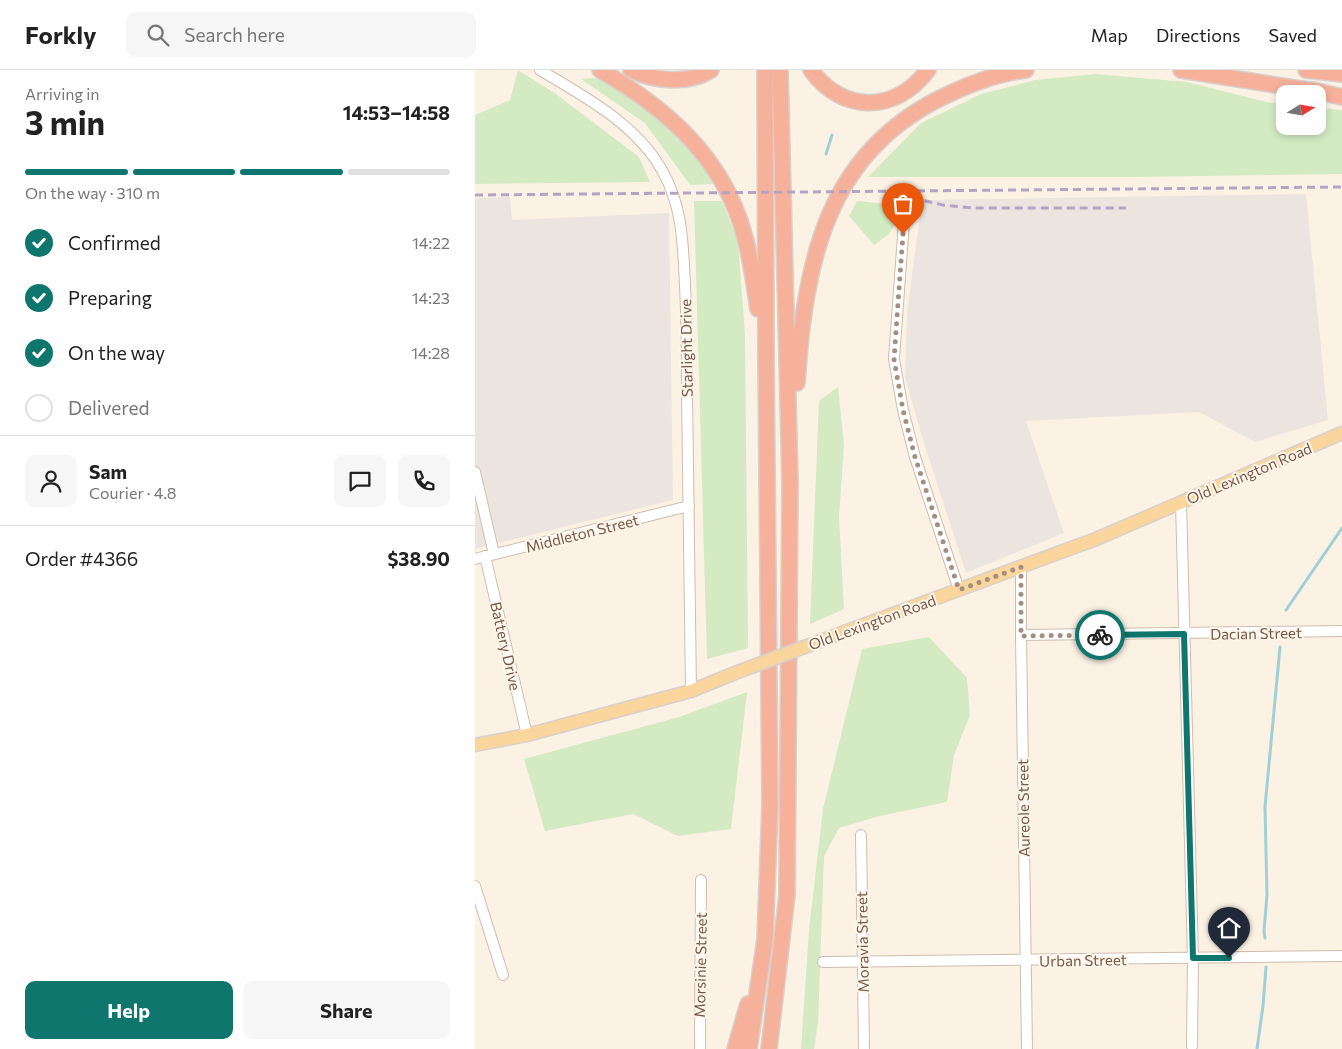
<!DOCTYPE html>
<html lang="en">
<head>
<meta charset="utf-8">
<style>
  :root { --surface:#fff; --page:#f6f6f6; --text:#222; --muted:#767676; --line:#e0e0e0; --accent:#0f766e }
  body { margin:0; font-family:Commissioner,sans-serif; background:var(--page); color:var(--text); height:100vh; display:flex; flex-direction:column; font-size:19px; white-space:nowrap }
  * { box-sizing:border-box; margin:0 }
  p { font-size:16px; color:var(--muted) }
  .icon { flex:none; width:28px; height:28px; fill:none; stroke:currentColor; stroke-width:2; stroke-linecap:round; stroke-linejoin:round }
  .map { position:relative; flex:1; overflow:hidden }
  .drawer { display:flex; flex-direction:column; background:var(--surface); width:475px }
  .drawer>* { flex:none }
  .needle { width:32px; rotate:79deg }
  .controls { position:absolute; left:801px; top:15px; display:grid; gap:10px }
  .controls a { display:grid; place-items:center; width:50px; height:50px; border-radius:10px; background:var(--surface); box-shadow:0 2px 8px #0003; font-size:25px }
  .pin { position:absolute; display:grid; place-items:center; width:42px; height:42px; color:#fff; margin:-51px -21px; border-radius:50% 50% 50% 0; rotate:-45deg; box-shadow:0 0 5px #0007 }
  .pin .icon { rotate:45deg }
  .courier { position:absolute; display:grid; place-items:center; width:50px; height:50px; margin:-25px; border:4px solid #0f766e; border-radius:50%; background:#fff; color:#222; box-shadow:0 1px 6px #0007 }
  .overview em { font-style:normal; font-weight:700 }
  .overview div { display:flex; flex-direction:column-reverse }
  .overview { display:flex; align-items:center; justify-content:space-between; height:85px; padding:0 25px }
  h1 { font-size:32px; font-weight:700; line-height:38px }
  .bar { display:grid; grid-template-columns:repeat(4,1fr); gap:8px 5px; align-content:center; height:60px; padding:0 25px }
  .bar i { height:6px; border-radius:4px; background:var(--line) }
  .bar .current { background:var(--accent) }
  .bar p { grid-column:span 4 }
  .line { display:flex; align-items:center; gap:12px; padding:0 25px; border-top:1px solid var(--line) }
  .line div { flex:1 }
  .round { display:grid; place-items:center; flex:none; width:52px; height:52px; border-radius:10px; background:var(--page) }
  ol { padding:0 25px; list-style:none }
  li { display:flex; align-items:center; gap:15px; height:55px }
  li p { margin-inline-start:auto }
  li .icon { padding:5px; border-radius:50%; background:var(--accent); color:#fff; stroke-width:4 }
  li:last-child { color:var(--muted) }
  li i { width:28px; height:28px; border:2px solid var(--line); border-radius:50% }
  .action { display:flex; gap:10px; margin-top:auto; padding:10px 25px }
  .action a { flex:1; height:58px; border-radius:10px; background:var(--accent); color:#fff; font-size:20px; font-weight:700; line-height:58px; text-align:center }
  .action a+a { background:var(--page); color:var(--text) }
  header { display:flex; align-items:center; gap:30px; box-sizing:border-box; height:70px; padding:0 25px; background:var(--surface); border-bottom:1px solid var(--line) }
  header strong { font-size:24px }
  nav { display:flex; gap:28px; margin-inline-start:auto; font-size:18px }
  .search { width:350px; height:45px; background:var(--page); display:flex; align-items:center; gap:12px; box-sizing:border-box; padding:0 18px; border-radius:10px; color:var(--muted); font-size:19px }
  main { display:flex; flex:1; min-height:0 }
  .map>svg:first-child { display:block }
  .industrial { fill:#ece5df }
  .green { fill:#d3eac3 }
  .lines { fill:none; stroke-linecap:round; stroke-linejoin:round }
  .stream { stroke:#9fd0d7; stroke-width:3 }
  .minor-casing { stroke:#d0bcae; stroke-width:12 }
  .major-casing { stroke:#d8d0cc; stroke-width:15 }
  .highway-casing { stroke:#d8d0cc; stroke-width:18 }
  .minor { stroke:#fff; stroke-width:10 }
  .major { stroke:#fad69d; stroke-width:12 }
  .highway { stroke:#f6b19b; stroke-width:15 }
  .rail { stroke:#b5a3c6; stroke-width:3; stroke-dasharray:8 5; stroke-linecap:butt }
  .major-bridge-casing { stroke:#d8d0cc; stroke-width:15; stroke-linecap:butt }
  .major-bridge { stroke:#fad69d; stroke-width:12 }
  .done { stroke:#a48e80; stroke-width:5; stroke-dasharray:0 9 }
  .route { stroke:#0f766e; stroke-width:6 }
  .labels { text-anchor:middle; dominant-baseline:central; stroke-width:4; stroke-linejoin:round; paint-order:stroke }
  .street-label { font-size:15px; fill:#75584a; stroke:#fff6ea }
</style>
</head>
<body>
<header>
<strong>Forkly</strong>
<div class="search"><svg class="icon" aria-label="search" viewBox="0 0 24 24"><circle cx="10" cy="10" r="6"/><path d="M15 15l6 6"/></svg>Search here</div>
<nav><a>Map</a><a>Directions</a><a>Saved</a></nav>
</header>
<main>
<section class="drawer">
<div class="overview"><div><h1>3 min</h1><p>Arriving in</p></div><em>14:53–14:58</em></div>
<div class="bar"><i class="current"></i><i class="current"></i><i class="current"></i><i></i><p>On the way · 310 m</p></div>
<ol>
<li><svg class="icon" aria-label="check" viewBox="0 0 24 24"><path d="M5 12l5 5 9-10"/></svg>Confirmed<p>14:22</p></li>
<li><svg class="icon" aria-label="check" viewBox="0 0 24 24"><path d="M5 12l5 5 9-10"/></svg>Preparing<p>14:23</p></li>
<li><svg class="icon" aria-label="check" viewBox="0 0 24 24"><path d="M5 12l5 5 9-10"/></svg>On the way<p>14:28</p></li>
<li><i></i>Delivered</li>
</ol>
<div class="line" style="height:90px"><a class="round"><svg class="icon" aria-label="person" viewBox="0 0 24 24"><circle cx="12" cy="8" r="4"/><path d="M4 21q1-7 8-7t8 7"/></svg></a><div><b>Sam</b><p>Courier · 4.8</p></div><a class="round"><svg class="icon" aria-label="chat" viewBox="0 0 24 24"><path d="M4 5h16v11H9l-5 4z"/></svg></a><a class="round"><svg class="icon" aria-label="phone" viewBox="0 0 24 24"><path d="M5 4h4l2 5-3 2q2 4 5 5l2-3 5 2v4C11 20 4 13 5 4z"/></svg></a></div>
<div class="line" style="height:65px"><div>Order #4366</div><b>$38.90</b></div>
<div class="action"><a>Help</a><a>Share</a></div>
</section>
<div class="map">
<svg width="867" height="979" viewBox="0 0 867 979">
  <rect width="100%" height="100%" fill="#fcf2e4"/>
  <g class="industrial">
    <polygon points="831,124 853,350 780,372 724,342 551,351 589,463 491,503 447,367 430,307 432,243 447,130"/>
    <polygon points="35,127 37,150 194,143 198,430 0,479 0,128"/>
  </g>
  <g class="green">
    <polygon points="43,0 81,24 164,87 175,112 0,114 0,45 35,30"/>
    <polygon points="620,4 712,12 796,33 810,34 810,56 842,56 843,38 867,40 867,104 658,107 393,107 446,53 506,24 560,10"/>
    <polygon points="124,8 184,48 224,88 241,114 215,115 170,53 106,9"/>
    <polygon points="219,131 247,131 263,172 270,265 273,578 232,589"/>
    <polygon points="382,131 432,136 414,164 399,175 374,146"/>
    <polygon points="363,317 369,375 364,447 369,539 335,554 344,331"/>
    <polygon points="454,567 492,608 495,645 479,685 472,732 405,746 364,758 349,786 343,953 339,979 326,979 334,860 348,739 387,579"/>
    <polygon points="272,622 256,759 203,766 158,744 70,761 49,689 204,647"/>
  </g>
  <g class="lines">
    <g class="stream">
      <polyline points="351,84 357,65"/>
      <polyline points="811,540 867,458"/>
      <polyline points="790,868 789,861 792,825 790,737 805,577"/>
      <polyline points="782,979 788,936 791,897"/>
    </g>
    <g class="minor-casing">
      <g id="minor">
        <path d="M65,0C109,26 163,55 188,102C208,138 208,176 210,216C212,252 212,289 212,326C214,424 215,522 216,621"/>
        <polyline points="429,152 419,289 428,340 440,387 484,520"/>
        <polyline points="0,402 19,484"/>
        <polyline points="706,432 718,888 717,976"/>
        <polyline points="10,486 52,665"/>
        <polyline points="0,489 214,436"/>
        <polyline points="546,497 546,565 552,979"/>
        <polyline points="546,565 867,561"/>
        <polyline points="386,765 389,979"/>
        <polyline points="0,816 28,905"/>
        <polyline points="348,892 867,886"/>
        <polyline points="225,979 226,810"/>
      </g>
    </g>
    <g class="major-casing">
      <g id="major">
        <polyline points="348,570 621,469 867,363"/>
        <polyline points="0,675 52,665 216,621 260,603"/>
      </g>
    </g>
    <g class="highway-casing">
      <g id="highway">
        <path d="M125,0C191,38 248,87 269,164C276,188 279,214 283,239"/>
        <path d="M156,0C180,11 212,15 236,0"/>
        <path d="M336,0C368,44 421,43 453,0"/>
        <polyline points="706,0 845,22"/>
        <polyline points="831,0 867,4"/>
        <polyline points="837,20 867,27"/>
        <path d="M322,313C330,192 351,81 472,25C497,13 524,3 551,0"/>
        <polyline points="260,979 273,934"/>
        <polyline points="274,979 290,869 295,736 291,288 290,0"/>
        <polyline points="294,979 312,825 315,412 305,0"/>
      </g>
    </g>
    <use href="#minor" class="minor"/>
    <use href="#major" class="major"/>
    <use href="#highway" class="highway"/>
    <g class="rail">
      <polyline points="0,125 867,117"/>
      <polyline points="424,125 468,135 499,138 651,138"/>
    </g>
    <g class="major-bridge-casing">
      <polyline id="major-bridge" points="260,603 348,570"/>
    </g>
    <use href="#major-bridge" class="major-bridge"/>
  </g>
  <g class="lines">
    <polyline class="done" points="428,164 419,289 428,340 440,387 484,520 546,497 546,566 625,565"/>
    <polyline class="route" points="625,565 709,564 718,888 754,888"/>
  </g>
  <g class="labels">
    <g class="street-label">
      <text transform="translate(211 278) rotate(-91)">Starlight Drive</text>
      <text transform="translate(774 403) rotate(-23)">Old Lexington Road</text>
      <text transform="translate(107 463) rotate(-14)">Middleton Street</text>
      <text transform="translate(397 552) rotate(-20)">Old Lexington Road</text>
      <text transform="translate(781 563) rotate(-1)">Dacian Street</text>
      <text transform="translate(31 576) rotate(77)">Battery Drive</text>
      <text transform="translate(548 738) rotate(-91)">Aureole Street</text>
      <text transform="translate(387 872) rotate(-91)">Moravia Street</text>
      <text transform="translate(608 890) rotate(-1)">Urban Street</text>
      <text transform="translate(225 895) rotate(-89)">Morsinie Street</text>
    </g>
  </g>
</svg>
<div class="controls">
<a><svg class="needle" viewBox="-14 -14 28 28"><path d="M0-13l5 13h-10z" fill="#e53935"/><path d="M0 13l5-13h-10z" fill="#767676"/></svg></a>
</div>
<div class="pin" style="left:428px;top:164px;background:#ea580c"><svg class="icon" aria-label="bag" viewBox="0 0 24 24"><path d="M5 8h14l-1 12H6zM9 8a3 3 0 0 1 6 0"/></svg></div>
<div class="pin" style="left:754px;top:888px;background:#1f2937"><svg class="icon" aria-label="home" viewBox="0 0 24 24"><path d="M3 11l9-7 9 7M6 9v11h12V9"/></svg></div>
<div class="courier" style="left:625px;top:565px"><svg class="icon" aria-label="bike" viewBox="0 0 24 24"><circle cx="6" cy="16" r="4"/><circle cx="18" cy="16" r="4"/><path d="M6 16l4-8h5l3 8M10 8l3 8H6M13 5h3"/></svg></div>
</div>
</main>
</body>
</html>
